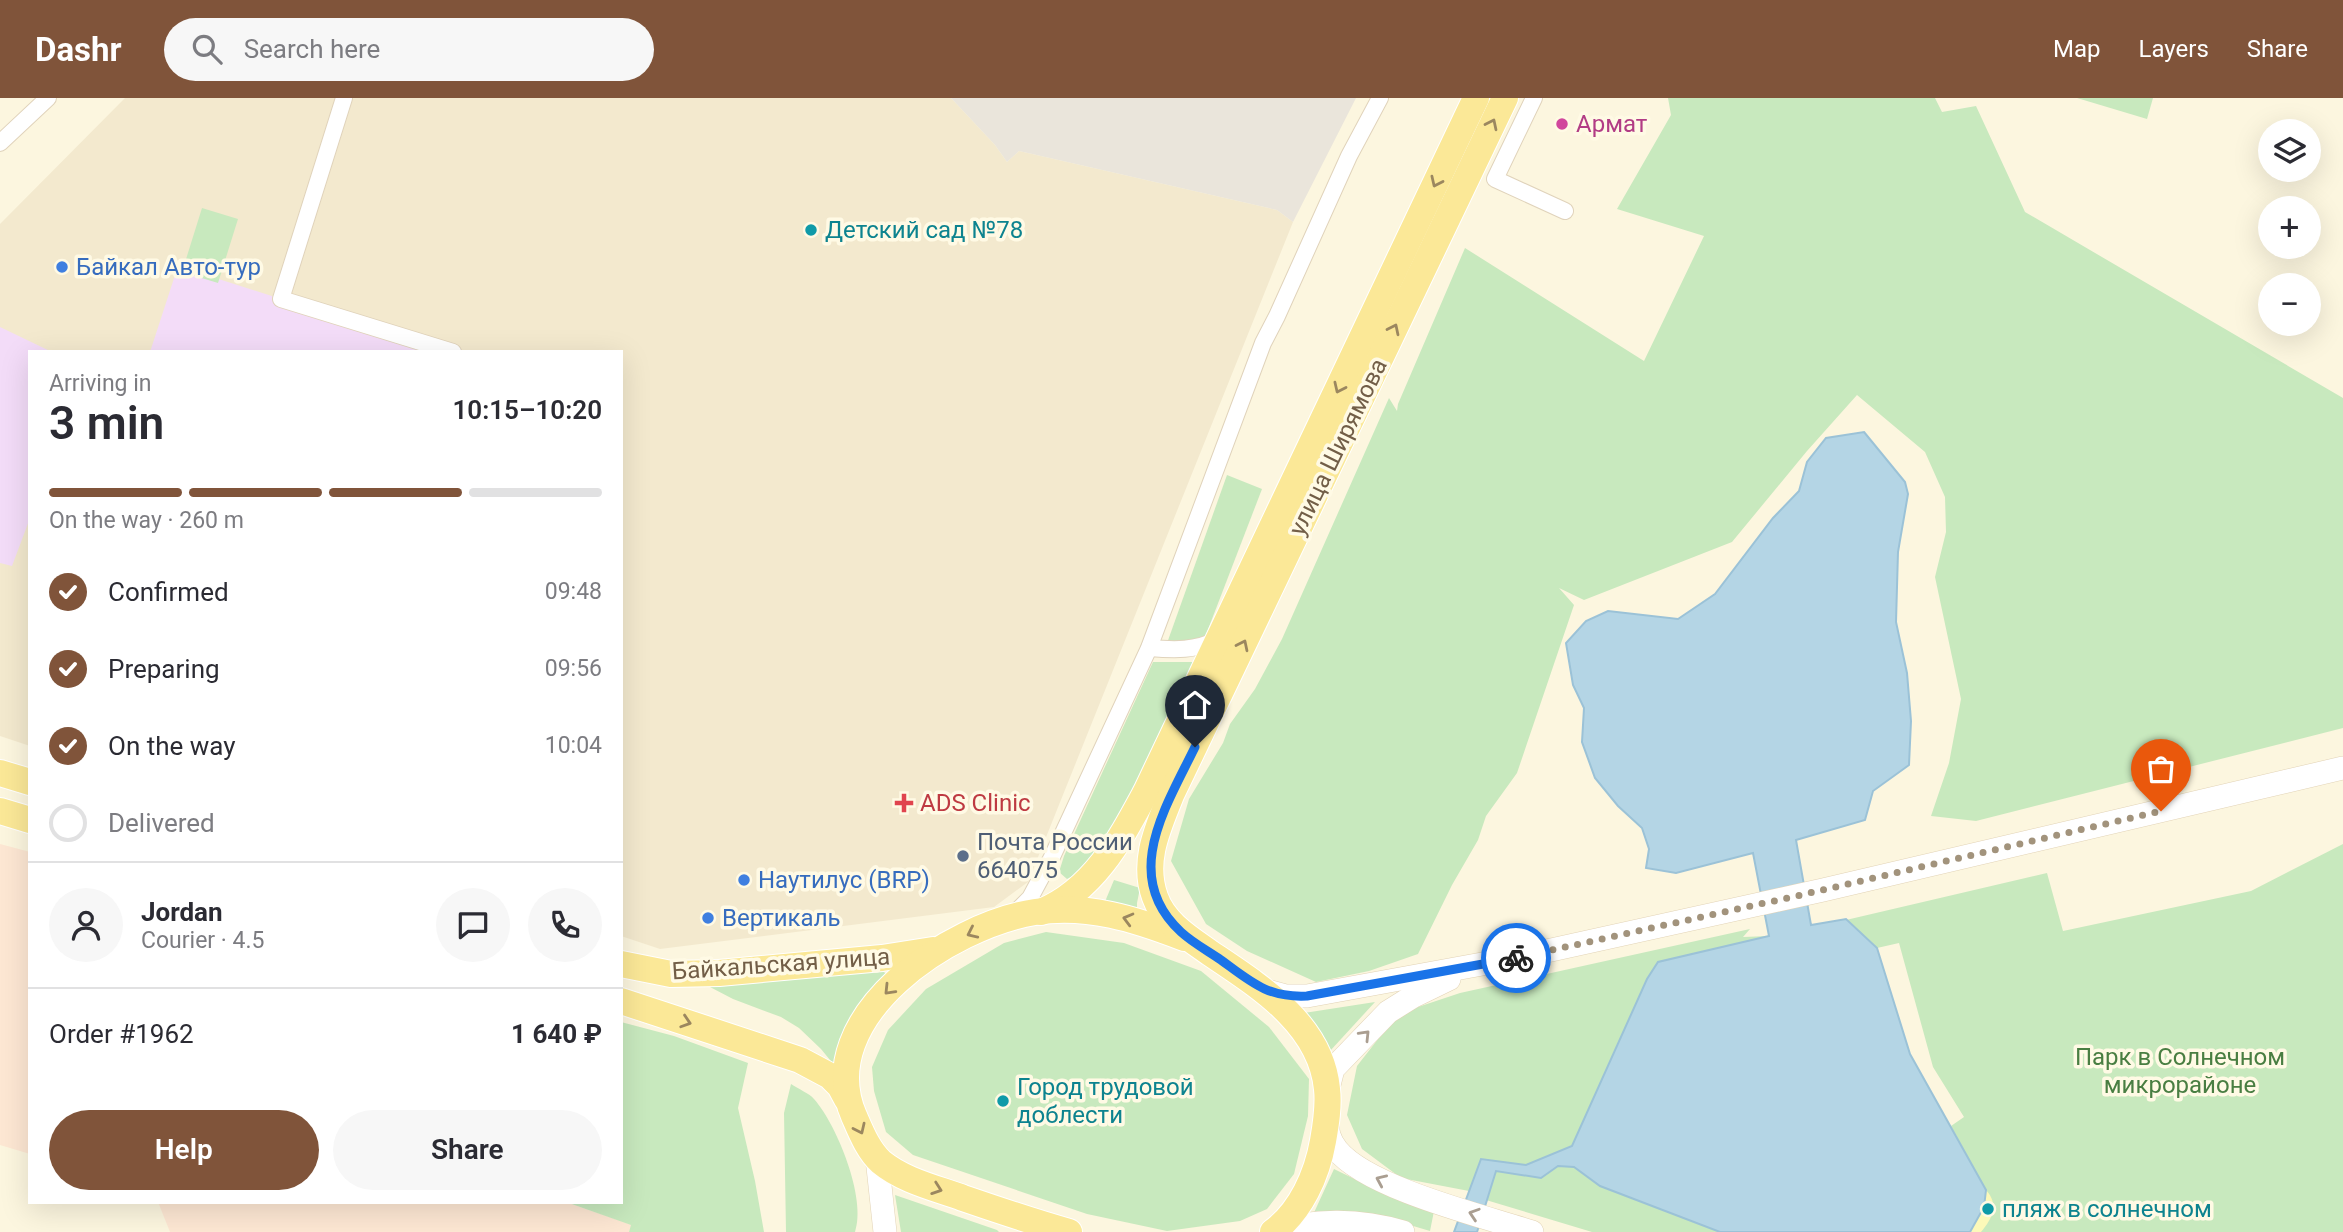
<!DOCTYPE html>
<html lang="en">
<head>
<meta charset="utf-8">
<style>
  :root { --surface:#fff; --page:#f7f7f7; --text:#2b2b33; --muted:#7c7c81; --line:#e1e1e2; --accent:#80543a }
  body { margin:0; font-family:Roboto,sans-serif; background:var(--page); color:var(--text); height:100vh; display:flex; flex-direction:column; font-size:26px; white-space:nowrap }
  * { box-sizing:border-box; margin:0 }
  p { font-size:23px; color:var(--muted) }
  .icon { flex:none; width:38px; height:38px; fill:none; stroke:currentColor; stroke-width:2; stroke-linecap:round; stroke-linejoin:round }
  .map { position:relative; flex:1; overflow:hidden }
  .details { position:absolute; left:28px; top:252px; width:595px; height:854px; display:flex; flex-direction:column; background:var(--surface); border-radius:0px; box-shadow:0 7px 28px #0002 }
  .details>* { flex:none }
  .controls { position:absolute; left:2258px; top:21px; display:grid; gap:14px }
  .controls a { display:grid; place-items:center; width:63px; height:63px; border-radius:50%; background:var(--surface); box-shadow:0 7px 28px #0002; font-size:35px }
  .pin { position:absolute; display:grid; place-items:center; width:60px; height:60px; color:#fff; margin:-72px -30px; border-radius:50% 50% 50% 0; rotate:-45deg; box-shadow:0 0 7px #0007 }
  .pin .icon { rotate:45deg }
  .courier { position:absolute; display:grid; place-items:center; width:70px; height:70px; margin:-35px; border:5px solid #1a73e8; border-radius:50%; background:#fff; color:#222; box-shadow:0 2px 9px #0007 }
  .overview em { font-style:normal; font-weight:600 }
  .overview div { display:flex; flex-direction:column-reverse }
  .overview { display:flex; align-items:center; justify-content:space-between; height:119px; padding:0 21px }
  h1 { font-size:46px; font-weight:600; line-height:52px }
  .bar { display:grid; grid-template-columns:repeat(4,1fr); gap:10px 7px; align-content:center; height:84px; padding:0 21px }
  .bar i { height:9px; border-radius:5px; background:var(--line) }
  .bar .selected { background:var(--accent) }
  .bar p { grid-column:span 4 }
  .line { display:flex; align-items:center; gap:18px; padding:0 21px; border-top:2px solid var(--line) }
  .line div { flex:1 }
  .round { display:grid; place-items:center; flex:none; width:74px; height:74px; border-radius:37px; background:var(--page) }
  ol { padding:0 21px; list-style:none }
  li { display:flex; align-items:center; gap:21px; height:77px }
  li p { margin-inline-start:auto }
  li .icon { padding:7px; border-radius:50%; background:var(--accent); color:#fff; stroke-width:4 }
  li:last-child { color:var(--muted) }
  li i { width:38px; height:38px; border:4px solid var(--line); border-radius:50% }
  .button { display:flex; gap:14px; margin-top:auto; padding:14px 21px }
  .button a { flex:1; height:80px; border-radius:42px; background:var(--accent); color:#fff; font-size:28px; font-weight:600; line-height:80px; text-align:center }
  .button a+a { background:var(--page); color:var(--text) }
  header { display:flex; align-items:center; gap:42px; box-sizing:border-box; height:98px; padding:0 35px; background:var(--accent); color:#fff }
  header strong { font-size:33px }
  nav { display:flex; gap:38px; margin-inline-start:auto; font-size:24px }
  .search { width:490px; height:63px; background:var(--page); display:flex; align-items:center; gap:18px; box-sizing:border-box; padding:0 24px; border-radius:38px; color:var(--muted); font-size:26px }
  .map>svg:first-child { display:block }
  .residential { fill:#f3e9ce }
  .commercial { fill:#fde7d3 }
  .industrial { fill:#eae5db }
  .education { fill:#f3dcf8 }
  .green { fill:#c8e9be }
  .sand { fill:#fcf9b9 }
  .water { fill:#b4d5e5; stroke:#9bc2d7; stroke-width:2 }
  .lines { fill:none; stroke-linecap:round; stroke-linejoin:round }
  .minor-casing { stroke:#e0d3bb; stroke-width:18 }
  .secondary-casing { stroke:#e2d3b6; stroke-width:24 }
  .primary-casing { stroke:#fff; stroke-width:28 }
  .minor { stroke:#fff; stroke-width:16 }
  .secondary { stroke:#fff; stroke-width:23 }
  .primary { stroke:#fbe897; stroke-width:26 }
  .oneway { stroke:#9b875f }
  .oneway2 { stroke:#aa9e91 }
  .done { stroke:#a2937c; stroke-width:7; stroke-dasharray:0 12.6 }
  .route { stroke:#1a73e8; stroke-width:9 }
  .hotel-dot { fill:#d1479c; stroke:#fffae5; stroke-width:2.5 }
  .culture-dot { fill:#0f9aa8; stroke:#fffae5; stroke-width:2.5 }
  .shop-dot { fill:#3f7fe0; stroke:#fffae5; stroke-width:2.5 }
  .health-dot { fill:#e0444e; stroke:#fffae5; stroke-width:2.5 }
  .service-dot { fill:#5c6f8a; stroke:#fffae5; stroke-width:2.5 }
  .labels { text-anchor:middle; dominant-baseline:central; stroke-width:7; stroke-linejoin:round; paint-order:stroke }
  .hotel-label { font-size:24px; fill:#b23c85; stroke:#fffae5; text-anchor:start }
  .culture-label { font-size:24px; fill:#0d838f; stroke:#fffae5; text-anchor:start }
  .shop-label { font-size:24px; fill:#366cbe; stroke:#fffae5; text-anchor:start }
  .street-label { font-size:24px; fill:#725e47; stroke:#fffae5 }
  .health-label { font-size:24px; fill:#be3a42; stroke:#fffae5; text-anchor:start }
  .service-label { font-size:24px; fill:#4e5e75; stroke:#fffae5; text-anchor:start }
  .park-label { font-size:24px; fill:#497e42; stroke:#fffae5 }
</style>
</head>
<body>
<header>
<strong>Dashr</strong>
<div class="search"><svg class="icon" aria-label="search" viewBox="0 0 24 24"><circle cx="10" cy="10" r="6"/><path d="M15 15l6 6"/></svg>Search here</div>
<nav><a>Map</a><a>Layers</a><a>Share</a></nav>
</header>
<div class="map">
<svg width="2343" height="1134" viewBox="0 0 2343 1134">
  <rect width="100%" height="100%" fill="#fcf6df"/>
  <polygon class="residential" points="125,0 951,0 995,47 1007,64 1019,53 1277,112 1293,124 1028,784 994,809 660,851 621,838 621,254 30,254 30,648 0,638 0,126"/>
  <g class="commercial">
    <polygon points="0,746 30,754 30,1056 0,1047"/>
    <polygon points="158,1104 566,1104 632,1127 629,1134 170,1134"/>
  </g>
  <polygon class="industrial" points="951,0 1356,0 1293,124 1277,112 1019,53 1007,64 995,47"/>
  <g class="education">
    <polygon points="178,168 281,201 453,254 150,254"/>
    <polygon points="0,229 52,254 30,254 30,420 12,468 0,465"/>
  </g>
  <g class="green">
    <polygon points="1668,0 1935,0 1942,14 1976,8 2025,114 2343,300 2343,630 1976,723 1931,718 1949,665 1961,601 1935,479 1946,434 1945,399 1925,354 1857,297 1807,353 1732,444 1584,502 1559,490 1574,507 1517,675 1486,718 1478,742 1452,787 1418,856 1369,873 1316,884 1247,853 1206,826 1171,763 1189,701 1223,645 1230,626 1255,591 1282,541 1389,300 1397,313 1398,306 1465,150 1644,263 1704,138 1617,111 1671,17"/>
    <polygon points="2077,0 2153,0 2147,21"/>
    <polygon points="202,110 238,121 218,185 182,174"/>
    <polygon points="1227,377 1262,391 1202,547 1166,548"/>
    <path d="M1153,564H1195C1175,606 1104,767 1067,781L1059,774L1064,758Z"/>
    <polygon points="2343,746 2343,1134 1970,1134 1984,1109 1986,1092 1951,1028 1964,1019 1933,969 1899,845 1877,850 1846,822 2047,775 2063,833 2251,793"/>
    <polygon points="1114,782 1140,790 1137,805 1137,816 1104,806"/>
    <polygon points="1750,831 1743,839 1769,838 1658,864 1647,881 1572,1048 1526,1067 1481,1061 1469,1093 1401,1080 1362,1051 1347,1017 1357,968 1389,927 1406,913 1460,895"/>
    <polygon points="1046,834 1124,845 1201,873 1269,929 1309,981 1308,1018 1294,1076 1267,1111 1240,1123 1167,1133 1087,1116 913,1057 886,1034 874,993 872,969 888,932 926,891 1004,845"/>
    <polygon points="881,872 888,877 839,973 821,951 799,930 781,919 733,901 710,889 715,885"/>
    <polygon points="1375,904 1330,953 1304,915"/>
    <polygon points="621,924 674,938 748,965 738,1010 755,1083 764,1134 629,1134 631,1127 566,1104 621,1104"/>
    <path d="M791,986C798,991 809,995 814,1001C837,1027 867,1101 855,1134H786L784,1015Z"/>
    <polygon points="1558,1068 1574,1069 1600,1088 1720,1134 1592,1134 1486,1102 1495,1073 1541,1080"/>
    <polygon points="1334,1071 1383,1095 1434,1113 1430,1133 1393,1122 1312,1119"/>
    <polygon points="895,1097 997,1132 999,1134 901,1134"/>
  </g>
  <path class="sand" d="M1986,1092C1999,1106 1993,1120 1981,1134H1970L1984,1109Z"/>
  <polygon class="water" points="1864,334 1905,384 1908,396 1898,454 1896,524 1907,575 1911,623 1909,667 1873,693 1865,722 1796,742 1811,827 1846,821 1877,850 1910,956 1986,1092 1984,1109 1970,1134 1720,1134 1600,1088 1574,1069 1558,1068 1541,1080 1496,1073 1477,1134 1454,1134 1481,1061 1526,1067 1572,1048 1647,881 1658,864 1769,838 1753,755 1676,775 1646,770 1649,751 1642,730 1618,708 1595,680 1582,644 1584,610 1573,587 1566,545 1586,523 1608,513 1678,521 1715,496 1773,420 1799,393 1807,364 1826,340"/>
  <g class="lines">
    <g class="minor-casing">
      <g id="minor">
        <polyline points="344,0 281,201 453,254"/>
        <polyline points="1534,0 1495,81 1565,113"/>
        <polyline points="0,45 48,0"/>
        <path d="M1149,550C1175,552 1195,553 1219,541"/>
        <polyline points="1014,816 1030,800 1051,761 1149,550 1263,245 1277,218 1349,58 1380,0"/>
      </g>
    </g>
    <g class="secondary-casing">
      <g id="secondary">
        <polyline points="1260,891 1286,898 1307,898 1515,860 1823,792 2343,670"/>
        <polyline points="1328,991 1333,971 1388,914 1412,899 1449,881"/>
        <path d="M1327,1021C1327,1033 1329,1042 1337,1052C1368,1090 1483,1118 1532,1134"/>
        <polyline points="877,1060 885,1134"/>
        <path d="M1274,1134C1314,1120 1362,1122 1403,1134"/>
      </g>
    </g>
    <g class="primary-casing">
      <g id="primary">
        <polyline points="0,675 30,684"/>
        <polyline points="0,713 30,722"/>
        <path d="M1041,814C1094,792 1120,742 1146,694L1476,0"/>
        <polyline points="621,866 671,876 719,875 882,860 933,852"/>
        <polyline points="621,903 800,962 830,978 840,988 847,1001"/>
        <path d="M1069,1134C1033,1124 998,1112 963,1100C936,1090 904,1083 881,1064C868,1052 861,1034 854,1018C811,918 951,827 1035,814C1088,806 1135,821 1184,840"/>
        <path d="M1273,1134C1301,1113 1317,1077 1323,1043C1326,1026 1329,1008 1327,991C1321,926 1259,888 1210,855C1189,840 1164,825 1155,799C1142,763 1158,730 1171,697L1505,0"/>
      </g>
    </g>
    <use href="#minor" class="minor"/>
    <use href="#secondary" class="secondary"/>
    <use href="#primary" class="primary"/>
  </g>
  <defs><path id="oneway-chevron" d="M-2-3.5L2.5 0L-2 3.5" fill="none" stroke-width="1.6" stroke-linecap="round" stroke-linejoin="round" transform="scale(1.75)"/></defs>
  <g class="oneway">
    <use href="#oneway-chevron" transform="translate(1492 26) rotate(-64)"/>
    <use href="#oneway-chevron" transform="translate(1436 84) rotate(115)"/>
    <use href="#oneway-chevron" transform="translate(1394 231) rotate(-64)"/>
    <use href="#oneway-chevron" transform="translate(1339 290) rotate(115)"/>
    <use href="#oneway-chevron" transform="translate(1243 547) rotate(-64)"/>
    <use href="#oneway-chevron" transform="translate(1128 821) rotate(-165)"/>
    <use href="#oneway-chevron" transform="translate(972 835) rotate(155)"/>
    <use href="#oneway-chevron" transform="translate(889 892) rotate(134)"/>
    <use href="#oneway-chevron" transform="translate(686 924) rotate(18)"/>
    <use href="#oneway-chevron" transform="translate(860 1031) rotate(65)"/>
    <use href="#oneway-chevron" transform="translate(937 1091) rotate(19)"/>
  </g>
  <g class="oneway2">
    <use href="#oneway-chevron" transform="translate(1365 937) rotate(-46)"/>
    <use href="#oneway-chevron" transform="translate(1381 1082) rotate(-156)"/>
    <use href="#oneway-chevron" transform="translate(1474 1116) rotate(-162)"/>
  </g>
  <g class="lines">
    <polyline class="done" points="1516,860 1801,797 2161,713"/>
    <path class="route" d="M1195,649C1166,709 1120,778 1181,834C1193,845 1208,853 1221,862C1251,884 1268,900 1307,898L1516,860"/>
  </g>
  <circle class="hotel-dot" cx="1562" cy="26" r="7"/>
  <g class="culture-dot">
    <circle cx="811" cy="132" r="7"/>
    <circle cx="1003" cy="1003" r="7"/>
    <circle cx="1988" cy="1111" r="7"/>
  </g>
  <g class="shop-dot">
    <circle cx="62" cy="169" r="7"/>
    <circle cx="744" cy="782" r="7"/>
    <circle cx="708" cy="820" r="7"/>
  </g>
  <path class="health-dot" d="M900.5 694.5h7v7h7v7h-7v7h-7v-7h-7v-7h7z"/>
  <circle class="service-dot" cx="963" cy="758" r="7"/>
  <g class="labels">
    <g class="hotel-label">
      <text x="1576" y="26">Армат</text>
    </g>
    <g class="culture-label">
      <text x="825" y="132">Детский сад №78</text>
      <text x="1017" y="989">Город трудовой<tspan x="1017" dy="28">доблести</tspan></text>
      <text x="2002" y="1111">пляж в солнечном</text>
    </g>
    <g class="shop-label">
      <text x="76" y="169">Байкал Авто-тур</text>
      <text x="758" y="782">Наутилус (BRP)</text>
      <text x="722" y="820">Вертикаль</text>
    </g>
    <g class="street-label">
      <text transform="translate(1338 349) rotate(-64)">улица Ширямова</text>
      <text transform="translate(781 866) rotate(-4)">Байкальская улица</text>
    </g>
    <g class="health-label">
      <text x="920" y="705">ADS Clinic</text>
    </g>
    <g class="service-label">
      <text x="977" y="744">Почта России<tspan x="977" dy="28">664075</tspan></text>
    </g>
    <g class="park-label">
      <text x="2180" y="959">Парк в Солнечном<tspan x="2180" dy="28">микрорайоне</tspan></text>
    </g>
  </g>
</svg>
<div class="controls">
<a><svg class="icon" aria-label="layers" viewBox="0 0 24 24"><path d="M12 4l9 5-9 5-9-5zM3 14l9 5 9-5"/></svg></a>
<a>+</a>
<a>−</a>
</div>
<div class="pin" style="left:2161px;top:713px;background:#ea580c"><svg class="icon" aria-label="bag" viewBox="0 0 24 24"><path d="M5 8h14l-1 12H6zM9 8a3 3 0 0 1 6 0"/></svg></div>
<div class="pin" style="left:1195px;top:649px;background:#1f2937"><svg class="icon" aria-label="home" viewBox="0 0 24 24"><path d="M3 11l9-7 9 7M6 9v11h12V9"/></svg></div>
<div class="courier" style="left:1516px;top:860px"><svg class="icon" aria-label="bike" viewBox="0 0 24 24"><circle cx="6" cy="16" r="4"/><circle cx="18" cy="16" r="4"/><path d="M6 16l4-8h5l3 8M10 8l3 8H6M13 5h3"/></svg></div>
<section class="details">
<div class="overview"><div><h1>3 min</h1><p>Arriving in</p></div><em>10:15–10:20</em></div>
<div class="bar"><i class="selected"></i><i class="selected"></i><i class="selected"></i><i></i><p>On the way · 260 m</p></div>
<ol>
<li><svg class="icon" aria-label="check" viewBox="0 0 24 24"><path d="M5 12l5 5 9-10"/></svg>Confirmed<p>09:48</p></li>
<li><svg class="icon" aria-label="check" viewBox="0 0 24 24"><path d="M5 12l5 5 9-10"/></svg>Preparing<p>09:56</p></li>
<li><svg class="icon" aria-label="check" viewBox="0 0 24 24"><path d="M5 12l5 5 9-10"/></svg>On the way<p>10:04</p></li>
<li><i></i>Delivered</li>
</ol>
<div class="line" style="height:126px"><a class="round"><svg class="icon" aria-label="person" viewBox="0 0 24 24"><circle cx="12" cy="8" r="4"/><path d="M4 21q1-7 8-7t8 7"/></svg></a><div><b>Jordan</b><p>Courier · 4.5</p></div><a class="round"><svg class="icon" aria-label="chat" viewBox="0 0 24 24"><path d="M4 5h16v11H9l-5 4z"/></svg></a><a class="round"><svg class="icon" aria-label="phone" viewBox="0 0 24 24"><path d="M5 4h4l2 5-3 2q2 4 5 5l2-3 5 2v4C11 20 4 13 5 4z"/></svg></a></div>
<div class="line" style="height:91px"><div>Order #1962</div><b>1 640 ₽</b></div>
<div class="button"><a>Help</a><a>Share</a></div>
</section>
</div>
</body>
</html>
